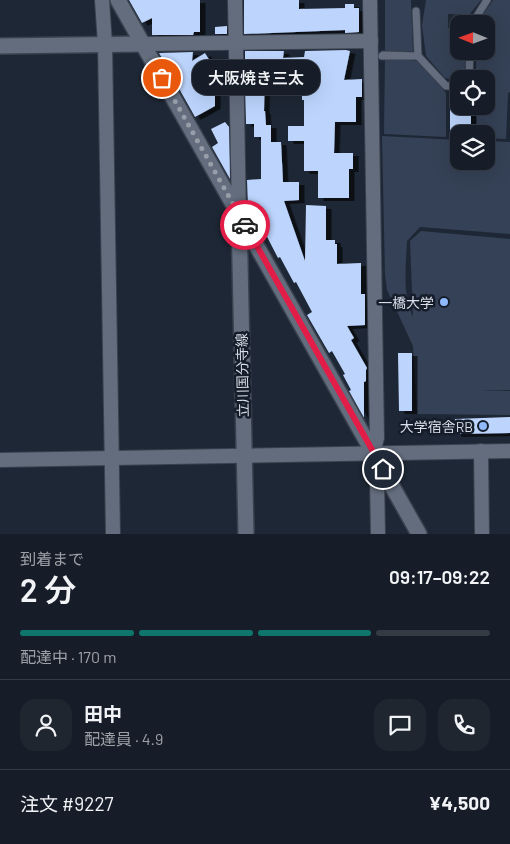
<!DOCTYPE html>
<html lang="ja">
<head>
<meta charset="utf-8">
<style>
  :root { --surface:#161d28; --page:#1f2630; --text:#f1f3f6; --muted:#9ea2a8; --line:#353b45; --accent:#0f766e }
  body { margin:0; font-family:Barlow,"Noto Sans JP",sans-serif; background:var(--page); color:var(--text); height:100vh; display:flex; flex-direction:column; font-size:19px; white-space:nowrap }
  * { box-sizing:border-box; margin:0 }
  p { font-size:16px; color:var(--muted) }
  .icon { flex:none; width:28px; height:28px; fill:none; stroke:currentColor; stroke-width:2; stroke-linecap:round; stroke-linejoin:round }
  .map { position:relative; height:534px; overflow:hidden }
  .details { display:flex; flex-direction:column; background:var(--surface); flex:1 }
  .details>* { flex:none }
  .needle { width:32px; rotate:271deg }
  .tools { position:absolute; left:450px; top:15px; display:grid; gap:10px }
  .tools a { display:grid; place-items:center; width:45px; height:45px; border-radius:10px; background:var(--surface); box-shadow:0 5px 20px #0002,0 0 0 1px var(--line); font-size:25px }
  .pin { position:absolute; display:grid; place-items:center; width:42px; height:42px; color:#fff; margin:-21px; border:2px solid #fff; border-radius:50%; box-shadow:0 1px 5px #0007 }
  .courier { position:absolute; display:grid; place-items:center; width:50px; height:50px; margin:-25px; border:4px solid #e11d48; border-radius:50%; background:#fff; color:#222; box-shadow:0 1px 6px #0007 }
  .bubble { position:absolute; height:35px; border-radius:15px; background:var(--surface); box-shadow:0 5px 20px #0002,0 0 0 1px var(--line); font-size:16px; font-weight:600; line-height:35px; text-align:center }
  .head em { font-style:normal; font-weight:600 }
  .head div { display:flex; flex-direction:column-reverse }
  .head { display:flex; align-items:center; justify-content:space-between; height:85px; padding:0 20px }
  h1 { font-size:32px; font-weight:600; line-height:38px }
  .bar { display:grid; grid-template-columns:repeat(4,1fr); gap:8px 5px; align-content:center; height:60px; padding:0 20px }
  .bar i { height:6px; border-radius:4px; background:var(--line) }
  .bar .on { background:var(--accent) }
  .bar p { grid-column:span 4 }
  .line { display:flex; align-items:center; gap:12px; padding:0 20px; border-top:1px solid var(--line) }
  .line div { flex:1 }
  .round { display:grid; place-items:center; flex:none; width:52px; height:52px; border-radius:15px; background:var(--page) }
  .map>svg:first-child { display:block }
  .green { fill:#354156 }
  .building { fill:#bdd5fd; filter:url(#shadow) }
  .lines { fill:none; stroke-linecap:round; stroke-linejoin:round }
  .lane-casing { stroke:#3a414e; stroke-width:9 }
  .street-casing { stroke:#3a414e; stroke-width:16 }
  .secondary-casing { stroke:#3a414e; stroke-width:18 }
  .lane { stroke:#636d7e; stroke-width:7 }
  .street { stroke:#636d7e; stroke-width:14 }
  .secondary { stroke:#636d7e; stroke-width:15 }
  .done { stroke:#979ea9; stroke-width:5; stroke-dasharray:0 9 }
  .route { stroke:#e11d48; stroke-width:6 }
  .poi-dot { fill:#90b8fd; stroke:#151d2b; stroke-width:2 }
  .labels { text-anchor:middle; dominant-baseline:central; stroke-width:5; stroke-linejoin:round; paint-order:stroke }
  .poi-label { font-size:14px; fill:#d8dee8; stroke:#151d2b; text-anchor:end }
  .street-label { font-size:14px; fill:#d8dee8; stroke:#151d2b }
</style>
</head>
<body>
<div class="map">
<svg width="510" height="534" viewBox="0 0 510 534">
  <defs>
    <filter id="shadow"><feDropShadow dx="5.5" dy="3" stdDeviation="0" flood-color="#0009"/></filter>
  </defs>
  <rect width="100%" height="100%" fill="#1e2735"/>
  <g class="green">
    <polygon points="385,0 411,0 413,51 385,52"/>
    <polygon points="426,0 481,0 469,15 448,14 448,28 459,28 459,51 466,51 464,79 459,79 459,81 445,78 426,56 422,25"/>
    <polygon points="493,0 510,0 510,92 508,93 506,139 486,138 486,134 476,134 476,106 486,106 486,79 476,79 476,51 486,51 486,24 477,24"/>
    <polygon points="385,58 421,61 446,93 446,137 384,134"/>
    <path d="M382,136L459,140V161H486V141L510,142V234L420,227L407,241C406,266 402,294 413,317L410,241L421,231L510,239V390L481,391H510V415L417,414L413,346L387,290L385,275Z"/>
  </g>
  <g class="building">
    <polygon points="129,0 200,0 200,32 194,32 193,35 152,35 152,18 142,23"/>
    <polygon points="244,0 299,0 299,9 345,8 345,4 354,4 354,8 359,8 359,32 345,33 345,30 244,34"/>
    <polygon points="227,26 227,34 215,34 215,27"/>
    <polygon points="346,50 350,51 344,80 362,79 362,97 356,97 356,122 335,122 334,153 353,153 353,169 349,169 349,198 318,198 318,171 304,171 304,141 288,141 288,126 304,126 304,100 302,100 302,79 287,79 287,70 265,70 264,111 265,111 266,125 271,125 271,142 281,142 283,182 299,182 299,200 284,201 305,261 306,205 326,206 326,240 335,240 335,244 337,244 337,264 361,263 361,294 365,294 365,325 347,326 354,338 351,340 367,368 366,370 366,381 364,382 364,418 349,391 351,390 343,375 345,374 332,351 329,353 307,315 312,312 296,282 294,283 280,257 278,258 262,227 258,229 248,208 247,180 261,179 261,137 254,137 254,124 246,124 245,87 250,87 250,63 245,63 245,51 284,51 283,58 304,57 305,51"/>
    <polygon points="193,52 192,61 205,53 215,69 215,106 195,117 159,53"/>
    <polygon points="450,93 459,93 459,106 471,106 471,134 459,134 459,136 450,136"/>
    <polygon points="225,122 229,127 230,179 212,147 218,143 211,129"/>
    <polygon points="398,353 412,353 412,411 399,411"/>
    <polygon points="510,417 510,433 456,434 455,419"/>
  </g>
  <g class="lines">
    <g class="lane-casing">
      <g id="lane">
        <polyline points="416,11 418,56 446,86 459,86"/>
        <polyline points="472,24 487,0"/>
        <polygon points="383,55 418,56 382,56"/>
        <polyline points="469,79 470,51"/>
      </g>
    </g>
    <g class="street-casing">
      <g id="street">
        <polyline points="102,0 105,44 113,534"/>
        <polyline points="235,0 239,215"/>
        <polyline points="370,0 377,438 373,453 377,479 378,534"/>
        <polyline points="143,44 371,41"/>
        <polyline points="481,451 482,534"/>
        <polyline points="0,460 510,451"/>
      </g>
    </g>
    <g class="secondary-casing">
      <g id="secondary">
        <polyline points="118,0 419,534"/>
        <polyline points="0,46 143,44"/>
        <polyline points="239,217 246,534"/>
      </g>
    </g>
    <use href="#lane" class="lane"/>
    <use href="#street" class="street"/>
    <use href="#secondary" class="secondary"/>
  </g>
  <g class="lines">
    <polyline class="done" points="162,78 245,225"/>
    <polyline class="route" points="245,225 383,469"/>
  </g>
  <g class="poi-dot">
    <circle cx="444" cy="302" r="5"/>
    <circle cx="483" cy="426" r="5"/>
  </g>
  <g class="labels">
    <g class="poi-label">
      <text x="434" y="302">一橋大学</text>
      <text x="473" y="426">大学宿舎RB</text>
    </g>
    <g class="street-label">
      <text transform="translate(242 375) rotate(-91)">立川国分寺線</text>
    </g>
  </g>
</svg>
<div class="tools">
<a><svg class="needle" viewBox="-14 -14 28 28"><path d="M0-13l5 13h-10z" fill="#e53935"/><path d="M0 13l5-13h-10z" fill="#9ea2a8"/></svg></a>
<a><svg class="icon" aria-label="locate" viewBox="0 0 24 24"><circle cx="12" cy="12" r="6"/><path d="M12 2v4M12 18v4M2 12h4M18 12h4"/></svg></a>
<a><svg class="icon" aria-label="layers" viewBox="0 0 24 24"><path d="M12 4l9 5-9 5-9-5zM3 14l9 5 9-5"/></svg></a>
</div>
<div class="pin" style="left:162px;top:78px;background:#ea580c"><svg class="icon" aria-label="bag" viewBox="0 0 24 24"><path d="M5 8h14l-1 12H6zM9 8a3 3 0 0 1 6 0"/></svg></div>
<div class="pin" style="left:383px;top:469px;background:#1f2937"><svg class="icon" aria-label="home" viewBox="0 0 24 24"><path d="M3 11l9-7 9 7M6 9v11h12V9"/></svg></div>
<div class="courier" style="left:245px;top:225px"><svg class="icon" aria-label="car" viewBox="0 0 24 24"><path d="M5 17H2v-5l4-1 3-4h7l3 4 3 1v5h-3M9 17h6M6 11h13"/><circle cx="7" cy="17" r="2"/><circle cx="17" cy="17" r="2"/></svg></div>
<div class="bubble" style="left:192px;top:60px;width:128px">大阪焼き三太</div>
</div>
<section class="details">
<div class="head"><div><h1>2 分</h1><p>到着まで</p></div><em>09:17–09:22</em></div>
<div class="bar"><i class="on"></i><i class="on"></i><i class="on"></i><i></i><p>配達中 · 170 m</p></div>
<div class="line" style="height:90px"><a class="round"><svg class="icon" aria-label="person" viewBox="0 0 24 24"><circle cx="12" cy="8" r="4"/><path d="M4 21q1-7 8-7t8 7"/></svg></a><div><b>田中</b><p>配達員 · 4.9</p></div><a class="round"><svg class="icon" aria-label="chat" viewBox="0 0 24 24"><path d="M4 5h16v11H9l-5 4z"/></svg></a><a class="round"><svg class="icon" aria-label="phone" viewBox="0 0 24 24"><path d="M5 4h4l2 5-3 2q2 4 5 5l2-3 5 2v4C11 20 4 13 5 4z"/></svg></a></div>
<div class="line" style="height:65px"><div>注文 #9227</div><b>¥4,500</b></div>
</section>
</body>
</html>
